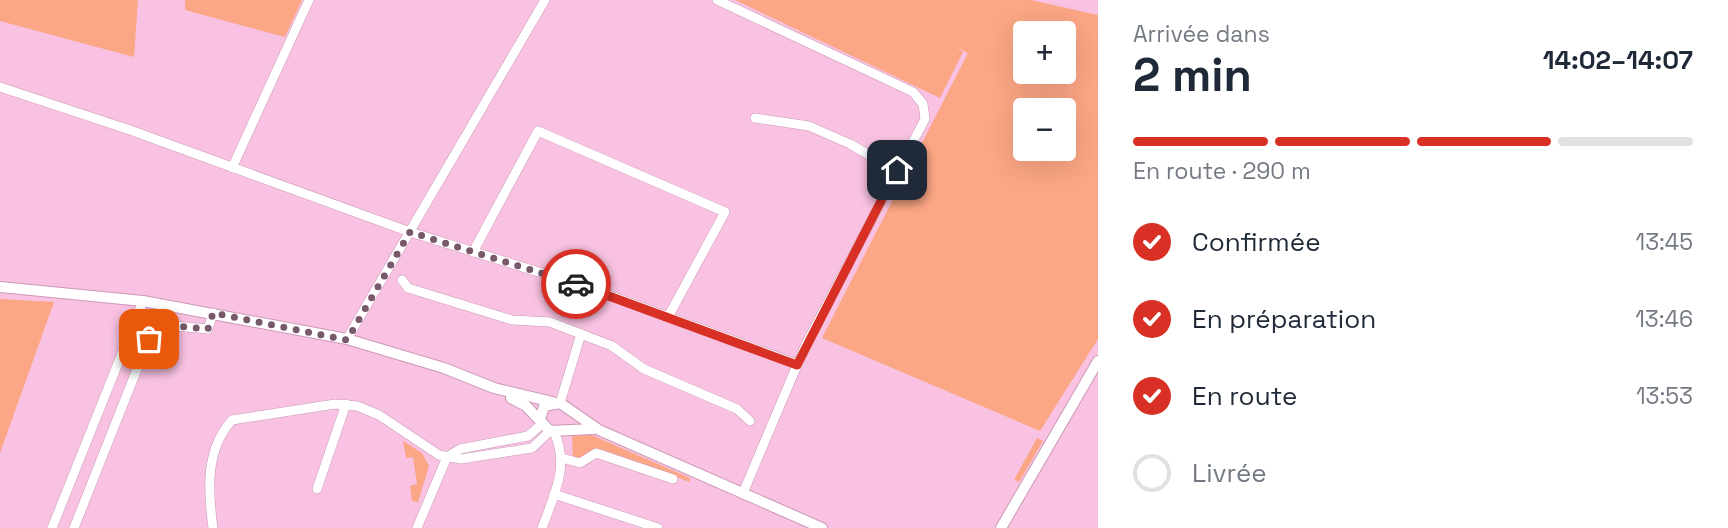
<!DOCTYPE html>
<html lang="fr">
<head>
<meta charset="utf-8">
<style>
  :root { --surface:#fff; --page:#f2f2f3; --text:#1f2937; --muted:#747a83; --line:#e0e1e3; --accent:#d93025 }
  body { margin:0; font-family:"Space Grotesk",sans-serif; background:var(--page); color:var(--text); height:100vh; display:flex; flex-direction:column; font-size:26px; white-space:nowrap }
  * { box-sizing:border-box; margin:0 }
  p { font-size:23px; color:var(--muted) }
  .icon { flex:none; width:38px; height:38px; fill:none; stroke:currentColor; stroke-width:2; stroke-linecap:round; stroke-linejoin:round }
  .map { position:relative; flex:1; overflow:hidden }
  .details { display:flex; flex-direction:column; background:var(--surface); width:630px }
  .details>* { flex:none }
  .fabs { position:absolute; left:1013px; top:21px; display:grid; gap:14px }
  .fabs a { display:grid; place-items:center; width:63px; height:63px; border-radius:7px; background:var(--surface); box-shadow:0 7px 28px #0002; font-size:35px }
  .pin { position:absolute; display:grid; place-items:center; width:60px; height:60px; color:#fff; margin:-30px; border-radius:14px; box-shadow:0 4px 10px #0006 }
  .courier { position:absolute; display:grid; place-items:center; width:70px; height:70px; margin:-35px; border:5px solid #d93025; border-radius:50%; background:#fff; color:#222; box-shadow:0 2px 9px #0007 }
  .head em { font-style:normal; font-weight:700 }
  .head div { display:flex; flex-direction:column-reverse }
  .head { display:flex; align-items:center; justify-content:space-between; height:119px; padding:0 35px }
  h1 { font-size:46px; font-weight:700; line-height:52px }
  .bar { display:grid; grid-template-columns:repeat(4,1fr); gap:10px 7px; align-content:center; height:84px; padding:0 35px }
  .bar i { height:9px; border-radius:5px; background:var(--line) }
  .bar .selected { background:var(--accent) }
  .bar p { grid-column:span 4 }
  ol { padding:0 35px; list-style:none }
  li { display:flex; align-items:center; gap:21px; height:77px }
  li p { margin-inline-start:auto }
  li .icon { padding:7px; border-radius:50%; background:var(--accent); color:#fff; stroke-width:4 }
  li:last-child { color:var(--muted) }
  li i { width:38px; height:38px; border:4px solid var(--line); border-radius:50% }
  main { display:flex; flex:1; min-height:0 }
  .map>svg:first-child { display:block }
  .green { fill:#fba684; fill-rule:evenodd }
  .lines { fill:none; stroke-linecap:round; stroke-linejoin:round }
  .minor-casing { stroke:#cc98b7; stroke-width:10 }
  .tertiary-casing { stroke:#cc98b7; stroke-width:12 }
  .minor { stroke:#fff; stroke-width:9 }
  .tertiary { stroke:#fff; stroke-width:10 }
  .done { stroke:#78586b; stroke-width:7; stroke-dasharray:0 12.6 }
  .route { stroke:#d93025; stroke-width:9 }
</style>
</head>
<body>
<main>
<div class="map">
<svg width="1098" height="528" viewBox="0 0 1098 528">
  <rect width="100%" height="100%" fill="#f9c2e2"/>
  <g class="green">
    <polygon points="0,0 138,0 134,57 0,21"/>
    <polygon points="185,0 302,0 285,37 185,10"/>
    <path d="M735,0H1031L1098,15V339L1040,431L822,338L968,53L956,47L963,52L940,98ZM1026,33H1064V72H1026ZM1026,110H1064V149H1026Z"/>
    <polygon points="0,299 54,302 0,453"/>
    <polygon points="587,433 690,478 690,482 601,449 593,449 580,460 573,459 572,436"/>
    <polygon points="1037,438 1043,441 1019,482 1014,480"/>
    <polygon points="403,441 422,453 429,466 418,502 412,501 410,486 417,484 413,457 406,458"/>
  </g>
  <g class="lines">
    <g class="minor-casing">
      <g id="minor">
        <polyline points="717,0 913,92 923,104 925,119 806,344 743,493"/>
        <polyline points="0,87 130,130 410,232 584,286 797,364"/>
        <polyline points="755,118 809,126 850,144 897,171"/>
        <polyline points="232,168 309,0"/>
        <polyline points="473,252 538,131 725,212 668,317"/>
        <polyline points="402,280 408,288 512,320 550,322 612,346 644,369 737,409 750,421"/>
        <polyline points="347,339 545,0"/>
        <polyline points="560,403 581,334"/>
        <polyline points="562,458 580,463 596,453 673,479"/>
        <polyline points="317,489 346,404"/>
        <polyline points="554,494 658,528"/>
        <polyline points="52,528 143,301"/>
        <polyline points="74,528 149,339 175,326 208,329 213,313"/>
        <path d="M213,528C208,491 205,450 232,420L335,404L357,406L379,415L439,455L461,459L532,448L550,431"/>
        <polyline points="417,528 447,457 460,449 528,436 542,424"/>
        <path d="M542,528C554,495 570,466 554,432"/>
      </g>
    </g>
    <g class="tertiary-casing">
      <g id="tertiary">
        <polyline points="0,287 143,301 347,339 444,368 494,388 553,402"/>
        <polyline points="511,398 526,406 550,431 593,429"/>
        <polyline points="540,420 544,406 560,403 599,430 822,528"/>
        <polyline points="1001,528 1098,361"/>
      </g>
    </g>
    <use href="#minor" class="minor"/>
    <use href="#tertiary" class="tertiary"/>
  </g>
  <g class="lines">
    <polyline class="done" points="149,339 175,326 208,329 213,313 347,340 410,232 576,284"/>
    <polyline class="route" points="576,284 797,365 897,170"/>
  </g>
</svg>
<div class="fabs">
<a>+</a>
<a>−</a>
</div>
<div class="pin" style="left:149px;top:339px;background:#ea580c"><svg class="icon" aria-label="bag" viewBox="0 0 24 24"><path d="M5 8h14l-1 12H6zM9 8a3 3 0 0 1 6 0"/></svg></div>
<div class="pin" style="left:897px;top:170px;background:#1f2937"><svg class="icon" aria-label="home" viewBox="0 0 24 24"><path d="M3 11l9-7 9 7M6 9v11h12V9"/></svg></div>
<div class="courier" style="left:576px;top:284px"><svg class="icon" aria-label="car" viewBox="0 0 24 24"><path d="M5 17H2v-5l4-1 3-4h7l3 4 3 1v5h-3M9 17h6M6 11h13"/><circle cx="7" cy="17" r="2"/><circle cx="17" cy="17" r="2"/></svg></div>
</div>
<section class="details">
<div class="head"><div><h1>2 min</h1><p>Arrivée dans</p></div><em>14:02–14:07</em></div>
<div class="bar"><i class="selected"></i><i class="selected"></i><i class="selected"></i><i></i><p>En route · 290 m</p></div>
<ol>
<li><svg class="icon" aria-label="check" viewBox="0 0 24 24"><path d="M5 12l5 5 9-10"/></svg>Confirmée<p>13:45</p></li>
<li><svg class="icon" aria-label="check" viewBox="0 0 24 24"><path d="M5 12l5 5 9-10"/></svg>En préparation<p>13:46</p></li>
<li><svg class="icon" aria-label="check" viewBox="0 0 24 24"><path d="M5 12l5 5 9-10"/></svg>En route<p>13:53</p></li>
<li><i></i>Livrée</li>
</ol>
</section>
</main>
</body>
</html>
